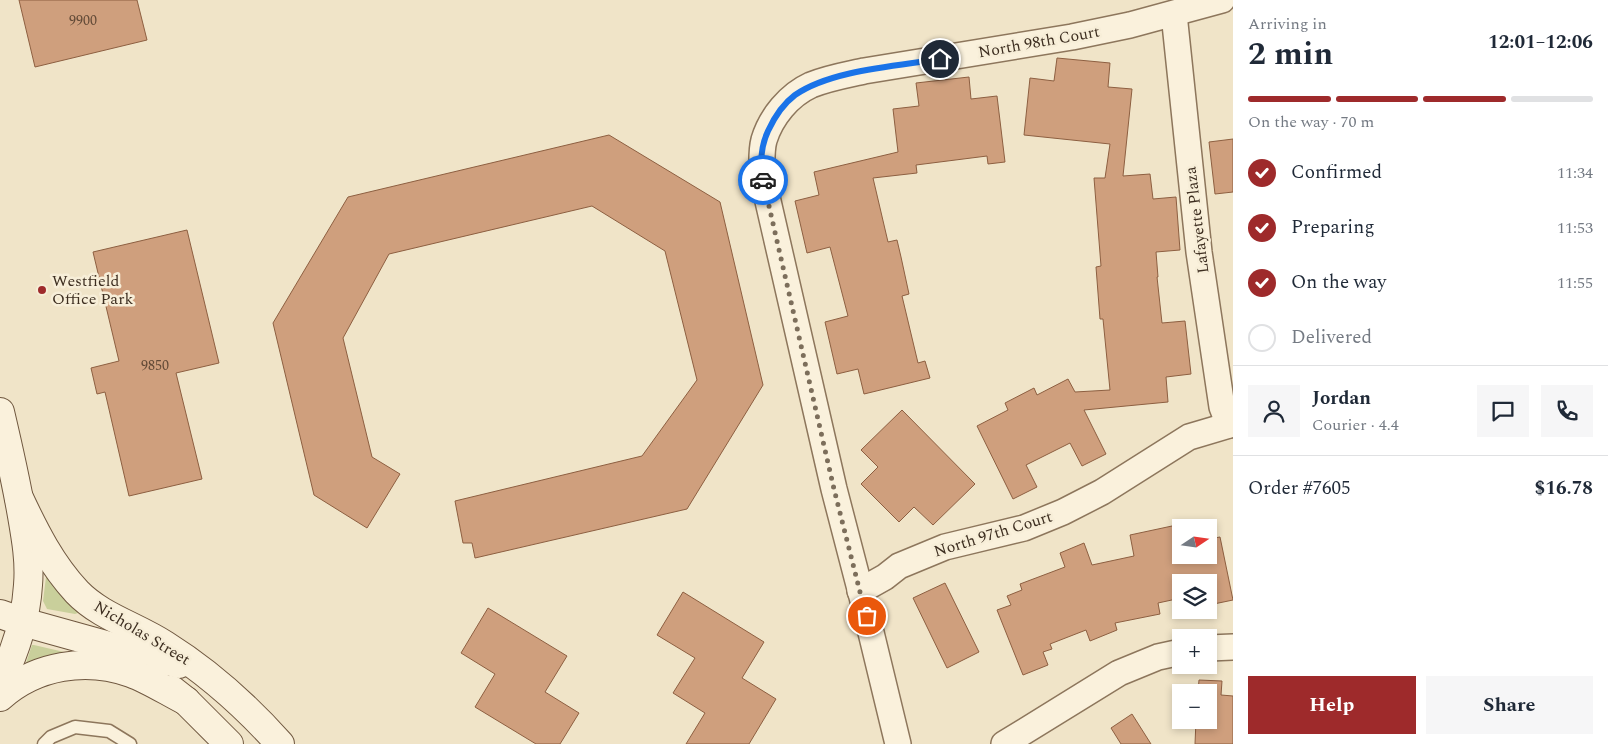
<!DOCTYPE html>
<html lang="en">
<head>
<meta charset="utf-8">
<style>
  :root { --surface:#fff; --page:#f6f6f7; --text:#1f2937; --muted:#747a83; --line:#e0e1e3; --accent:#9e2a2b }
  body { margin:0; font-family:Spectral,serif; background:var(--page); color:var(--text); height:100vh; display:flex; flex-direction:column; font-size:19px; white-space:nowrap }
  * { box-sizing:border-box; margin:0 }
  p { font-size:16px; color:var(--muted) }
  .icon { flex:none; width:28px; height:28px; fill:none; stroke:currentColor; stroke-width:2; stroke-linecap:round; stroke-linejoin:round }
  .map { position:relative; flex:1; overflow:hidden }
  .panel { display:flex; flex-direction:column; background:var(--surface); width:375px }
  .panel>* { flex:none }
  .needle { width:32px; rotate:77deg }
  .buttons { position:absolute; left:1172px; top:519px; display:grid; gap:10px }
  .buttons a { display:grid; place-items:center; width:45px; height:45px; border-radius:0px; background:var(--surface); box-shadow:0 2px 8px #0003; font-size:25px }
  .pin { position:absolute; display:grid; place-items:center; width:42px; height:42px; color:#fff; margin:-21px; border:2px solid #fff; border-radius:50%; box-shadow:0 1px 5px #0007 }
  .courier { position:absolute; display:grid; place-items:center; width:50px; height:50px; margin:-25px; border:4px solid #1a73e8; border-radius:50%; background:#fff; color:#222; box-shadow:0 1px 6px #0007 }
  .head em { font-style:normal; font-weight:700 }
  .head div { display:flex; flex-direction:column-reverse }
  .head { display:flex; align-items:center; justify-content:space-between; height:85px; padding:0 15px }
  h1 { font-size:32px; font-weight:700; line-height:38px }
  .bar { display:grid; grid-template-columns:repeat(4,1fr); gap:8px 5px; align-content:center; height:60px; padding:0 15px }
  .bar i { height:6px; border-radius:4px; background:var(--line) }
  .bar .active { background:var(--accent) }
  .bar p { grid-column:span 4 }
  .line { display:flex; align-items:center; gap:12px; padding:0 15px; border-top:1px solid var(--line) }
  .line div { flex:1 }
  .round { display:grid; place-items:center; flex:none; width:52px; height:52px; border-radius:0px; background:var(--page) }
  ol { padding:0 15px; list-style:none }
  li { display:flex; align-items:center; gap:15px; height:55px }
  li p { margin-inline-start:auto }
  li .icon { padding:5px; border-radius:50%; background:var(--accent); color:#fff; stroke-width:4 }
  li:last-child { color:var(--muted) }
  li i { width:28px; height:28px; border:2px solid var(--line); border-radius:50% }
  .button { display:flex; gap:10px; margin-top:auto; padding:10px 15px }
  .button a { flex:1; height:58px; border-radius:0px; background:var(--accent); color:#fff; font-size:20px; font-weight:700; line-height:58px; text-align:center }
  .button a+a { background:var(--page); color:var(--text) }
  main { display:flex; flex:1; min-height:0 }
  .map>svg:first-child { display:block }
  .green { fill:#c9cf9b }
  .building { fill:#cf9f7d; stroke:#8d5f41 }
  .lines { fill:none; stroke-linecap:round; stroke-linejoin:round }
  .lane-casing { stroke:#8d765c; stroke-width:15 }
  .street-casing { stroke:#8d765c; stroke-width:28 }
  .secondary-casing { stroke:#6f573f; stroke-width:30 }
  .lane { stroke:#faf1dc; stroke-width:12 }
  .street { stroke:#faf1dc; stroke-width:25 }
  .secondary { stroke:#faf1dc; stroke-width:28 }
  .done { stroke:#7c6e5b; stroke-width:5; stroke-dasharray:0 9 }
  .route { stroke:#1a73e8; stroke-width:6 }
  .poi-dot { fill:#9e2a2b; stroke:#f7eed8; stroke-width:2 }
  .labels { text-anchor:middle; dominant-baseline:central; stroke-width:5; stroke-linejoin:round; paint-order:stroke }
  .number-label { font-size:14px; fill:#624a37 }
  .street-label { font-size:16px; fill:#3d2e20; stroke:#f7eed8 }
  .poi-label { font-size:16px; fill:#3d2e20; stroke:#f7eed8; text-anchor:start }
</style>
</head>
<body>
<main>
<div class="map">
<svg width="1233" height="744" viewBox="0 0 1233 744">
  <rect width="100%" height="100%" fill="#f0e4c8"/>
  <g class="green">
    <polygon points="46,577 52,577 81,612 75,614 47,609 43,601"/>
    <polygon points="32,645 34,645 77,655 24,669"/>
  </g>
  <g class="building">
    <polygon points="19,0 137,0 147,40 35,67"/>
    <polygon points="1057,58 1110,63 1108,87 1132,89 1123,176 1150,174 1153,199 1176,197 1180,250 1156,252 1158,277 1157,277 1162,323 1185,321 1191,374 1166,377 1168,402 1084,410 1106,454 1082,466 1070,443 1026,465 1037,487 1013,499 977,426 1008,410 1005,403 1034,388 1037,395 1068,379 1075,392 1110,390 1103,319 1100,319 1096,267 1101,266 1094,178 1105,178 1110,144 1024,135 1030,78 1054,81"/>
    <polygon points="969,77 971,99 997,96 1005,162 988,164 987,156 916,165 917,173 873,178 888,242 897,240 901,257 909,294 902,296 918,363 925,361 930,378 864,394 858,369 837,374 825,322 848,316 830,247 807,253 795,201 819,195 814,172 898,152 893,109 919,106 916,83"/>
    <polygon points="609,135 720,202 763,385 687,509 475,558 472,543 463,543 455,501 642,456 697,380 665,251 592,206 389,254 343,338 372,457 400,474 367,528 314,495 273,323 348,197"/>
    <polygon points="1233,139 1233,192 1215,194 1209,142"/>
    <polygon points="187,230 219,363 176,373 202,479 129,496 105,392 97,394 91,368 119,361 93,252"/>
    <polygon points="902,410 975,484 933,525 914,507 899,522 861,484 878,467 861,450"/>
    <polygon points="1186,523 1187,528 1181,528 1181,555 1209,555 1209,539 1220,537 1233,600 1209,605 1209,582 1181,582 1181,598 1158,603 1160,614 1115,623 1117,630 1090,641 1086,630 1050,644 1052,649 1043,652 1048,665 1023,675 997,610 1011,605 1007,596 1022,590 1020,584 1065,567 1060,553 1084,543 1092,565 1134,556 1130,535"/>
    <polygon points="945,583 979,652 947,668 913,598"/>
    <polygon points="683,592 764,642 742,678 776,699 749,744 686,744 705,713 673,693 695,658 657,635"/>
    <polygon points="488,608 567,656 545,692 579,713 560,744 536,744 475,707 495,674 461,653"/>
    <polygon points="1199,680 1222,681 1221,695 1233,696 1233,744 1195,744 1196,720 1209,720 1209,692 1198,692"/>
    <polygon points="1132,714 1151,744 1121,744 1111,728"/>
  </g>
  <g class="lines">
    <g class="lane-casing">
      <polyline id="lane" points="44,744 51,737 75,727 109,731 130,744"/>
    </g>
    <g class="street-casing">
      <g id="street">
        <polyline points="1174,14 1199,252 1222,407 1229,425"/>
        <polyline points="860,591 885,577 899,566 945,547 1024,528 1063,512 1102,492 1189,437 1233,424"/>
        <polyline points="1209,648 1233,647"/>
        <path d="M898,744L867,616L834,489L762,175C762,163 761,151 764,140C771,117 789,95 811,85C828,78 846,75 864,71L1072,37L1130,25L1222,0"/>
        <polyline points="1004,744 1119,673 1158,657 1181,652"/>
      </g>
    </g>
    <g class="secondary-casing">
      <g id="secondary">
        <path d="M0,412C8,446 16,481 22,516C26,539 30,562 28,585C26,620 15,652 0,683"/>
        <path d="M19,498C35,532 51,564 77,592C101,617 136,626 165,645C208,672 246,706 280,744"/>
        <polyline points="0,614 23,622 120,649 179,664"/>
        <polyline points="172,690 186,701 229,744"/>
        <path d="M0,697C36,665 86,657 131,673C150,680 168,692 186,701"/>
      </g>
    </g>
    <use href="#lane" class="lane"/>
    <use href="#street" class="street"/>
    <use href="#secondary" class="secondary"/>
  </g>
  <g class="lines">
    <polyline class="done" points="763,180 834,489 860,592 867,616"/>
    <path class="route" d="M763,180C760,164 761,146 768,131C774,118 783,104 795,95C831,70 897,66 940,59"/>
  </g>
  <circle class="poi-dot" cx="42" cy="290" r="5"/>
  <g class="labels">
    <g class="number-label">
      <text x="83" y="20">9900</text>
      <text x="155" y="365">9850</text>
    </g>
    <g class="street-label">
      <text transform="translate(1039 42) rotate(-10)">North 98th Court</text>
      <text transform="translate(1197 220) rotate(-97)">Lafayette Plaza</text>
      <text transform="translate(993 534) rotate(-17)">North 97th Court</text>
      <text transform="translate(142 633) rotate(31)">Nicholas Street</text>
    </g>
    <g class="poi-label">
      <text x="52" y="281">Westfield<tspan x="52" dy="18">Office Park</tspan></text>
    </g>
  </g>
</svg>
<div class="buttons">
<a><svg class="needle" viewBox="-14 -14 28 28"><path d="M0-13l5 13h-10z" fill="#e53935"/><path d="M0 13l5-13h-10z" fill="#747a83"/></svg></a>
<a><svg class="icon" aria-label="layers" viewBox="0 0 24 24"><path d="M12 4l9 5-9 5-9-5zM3 14l9 5 9-5"/></svg></a>
<a>+</a>
<a>−</a>
</div>
<div class="pin" style="left:867px;top:616px;background:#ea580c"><svg class="icon" aria-label="bag" viewBox="0 0 24 24"><path d="M5 8h14l-1 12H6zM9 8a3 3 0 0 1 6 0"/></svg></div>
<div class="pin" style="left:940px;top:59px;background:#1f2937"><svg class="icon" aria-label="home" viewBox="0 0 24 24"><path d="M3 11l9-7 9 7M6 9v11h12V9"/></svg></div>
<div class="courier" style="left:763px;top:180px"><svg class="icon" aria-label="car" viewBox="0 0 24 24"><path d="M5 17H2v-5l4-1 3-4h7l3 4 3 1v5h-3M9 17h6M6 11h13"/><circle cx="7" cy="17" r="2"/><circle cx="17" cy="17" r="2"/></svg></div>
</div>
<section class="panel">
<div class="head"><div><h1>2 min</h1><p>Arriving in</p></div><em>12:01–12:06</em></div>
<div class="bar"><i class="active"></i><i class="active"></i><i class="active"></i><i></i><p>On the way · 70 m</p></div>
<ol>
<li><svg class="icon" aria-label="check" viewBox="0 0 24 24"><path d="M5 12l5 5 9-10"/></svg>Confirmed<p>11:34</p></li>
<li><svg class="icon" aria-label="check" viewBox="0 0 24 24"><path d="M5 12l5 5 9-10"/></svg>Preparing<p>11:53</p></li>
<li><svg class="icon" aria-label="check" viewBox="0 0 24 24"><path d="M5 12l5 5 9-10"/></svg>On the way<p>11:55</p></li>
<li><i></i>Delivered</li>
</ol>
<div class="line" style="height:90px"><a class="round"><svg class="icon" aria-label="person" viewBox="0 0 24 24"><circle cx="12" cy="8" r="4"/><path d="M4 21q1-7 8-7t8 7"/></svg></a><div><b>Jordan</b><p>Courier · 4.4</p></div><a class="round"><svg class="icon" aria-label="chat" viewBox="0 0 24 24"><path d="M4 5h16v11H9l-5 4z"/></svg></a><a class="round"><svg class="icon" aria-label="phone" viewBox="0 0 24 24"><path d="M5 4h4l2 5-3 2q2 4 5 5l2-3 5 2v4C11 20 4 13 5 4z"/></svg></a></div>
<div class="line" style="height:65px"><div>Order #7605</div><b>$16.78</b></div>
<div class="button"><a>Help</a><a>Share</a></div>
</section>
</main>
</body>
</html>
